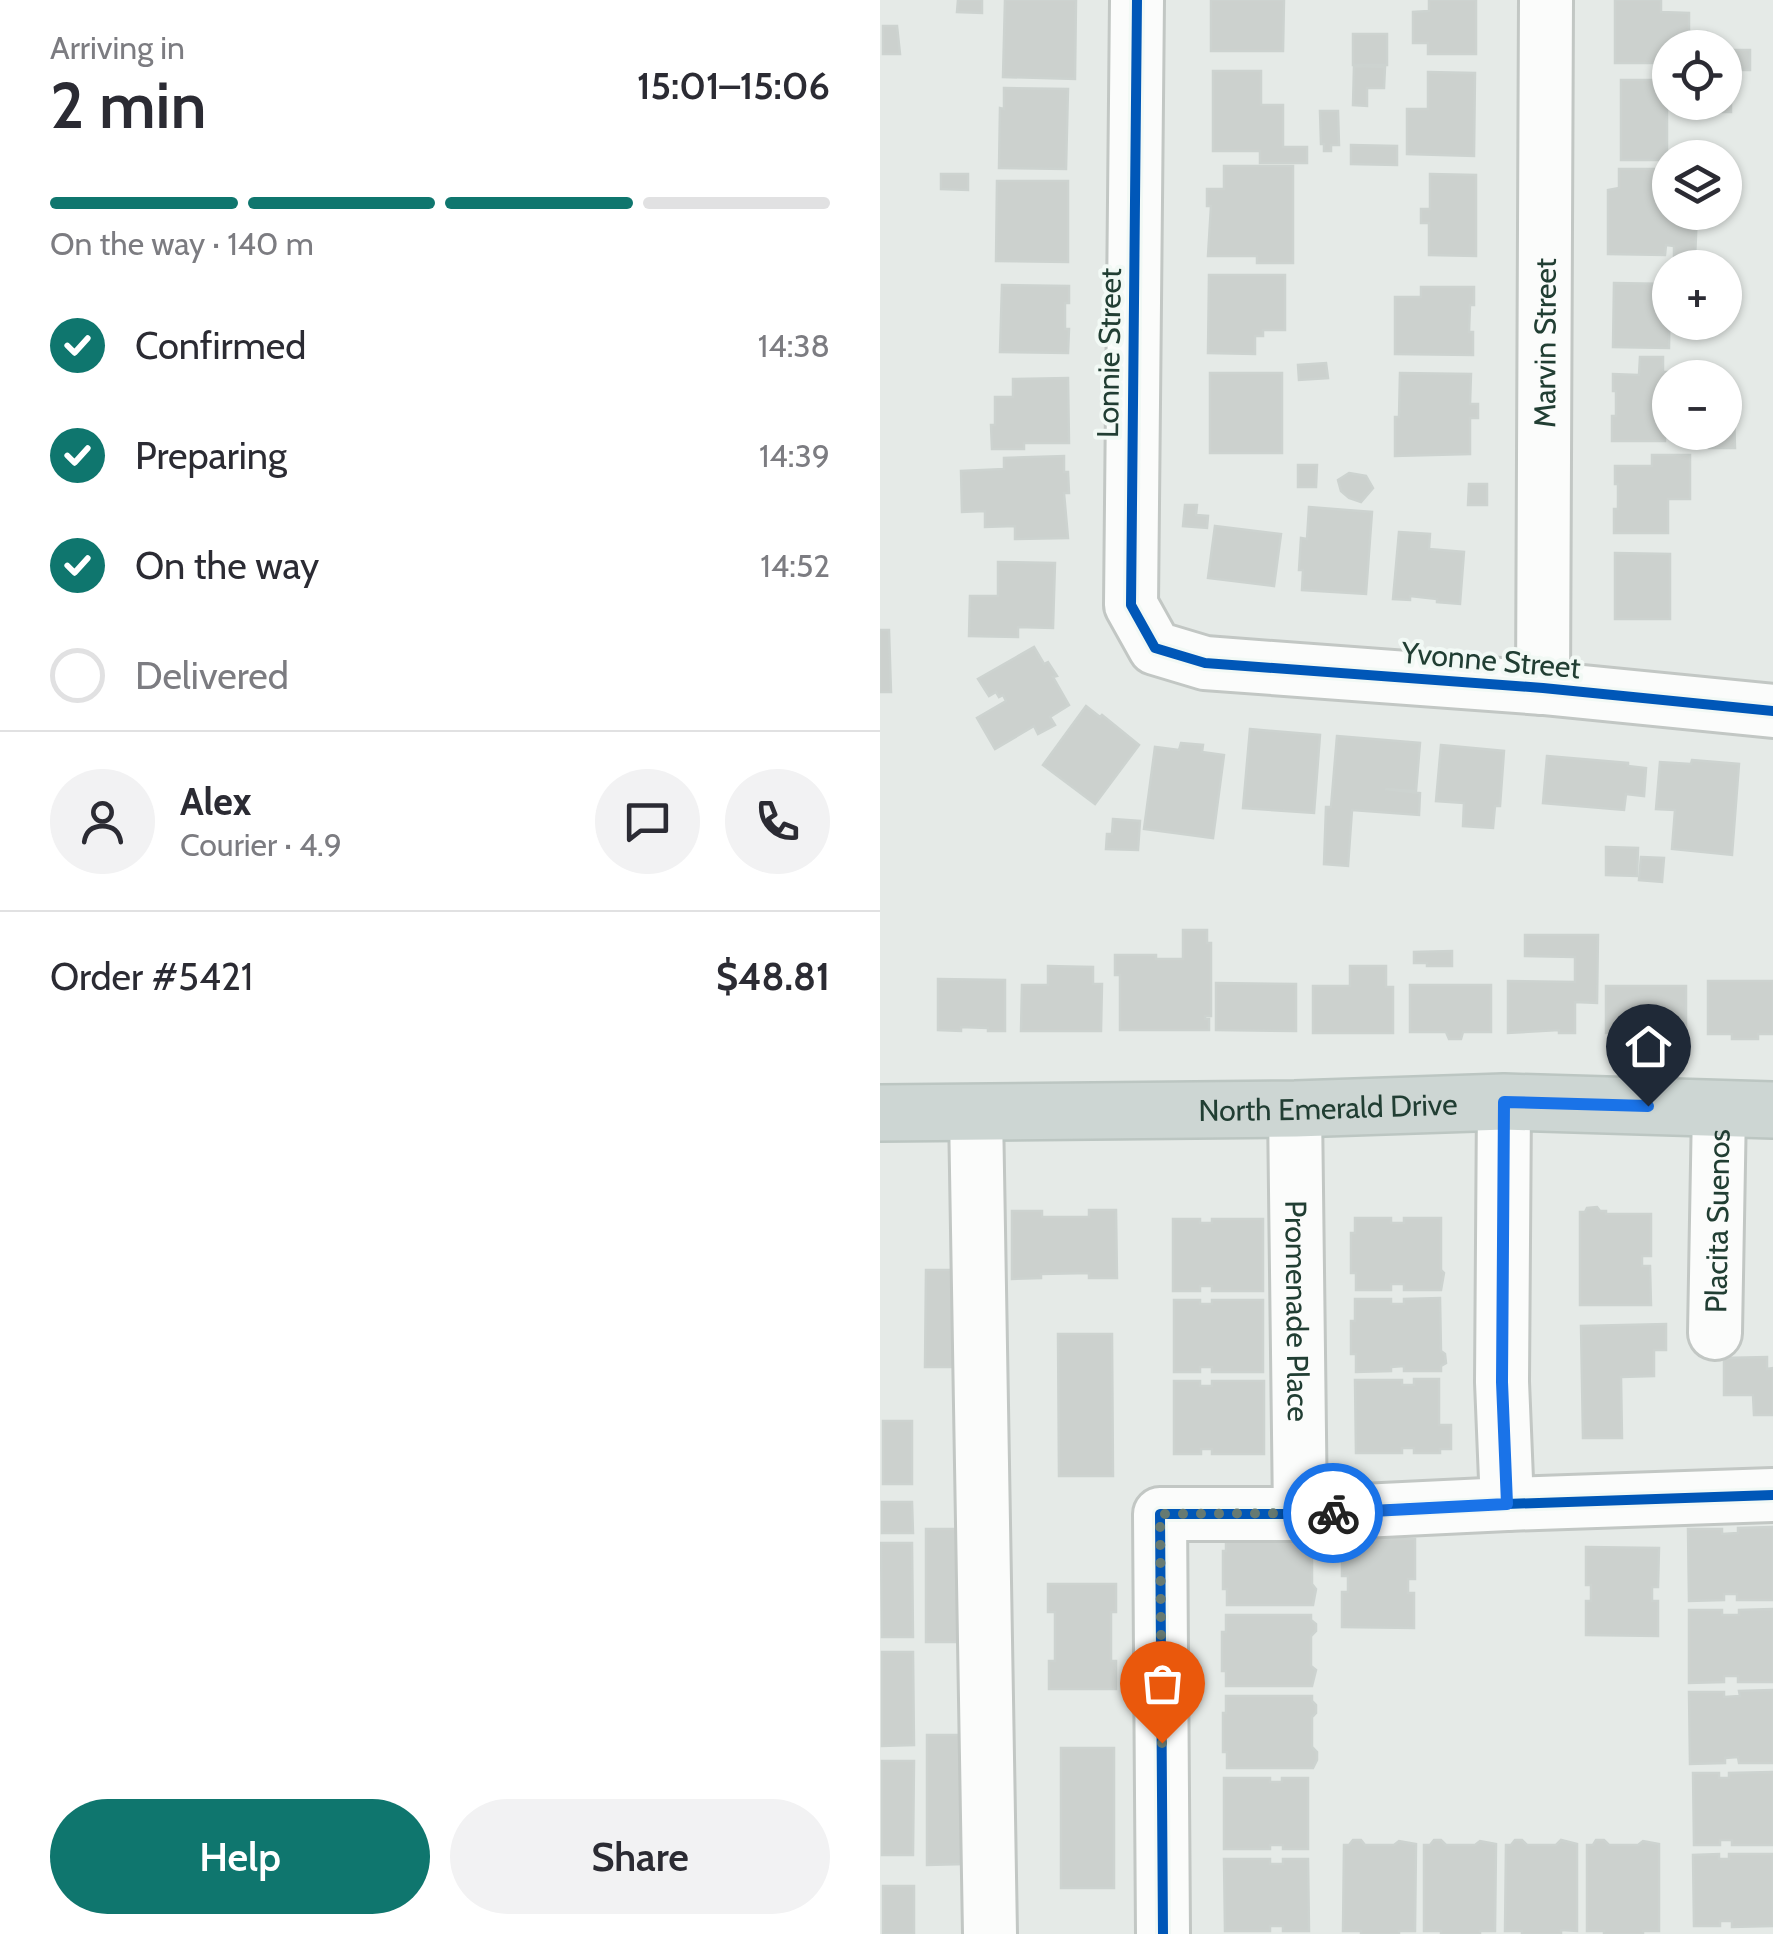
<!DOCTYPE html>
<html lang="en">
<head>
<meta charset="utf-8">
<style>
  :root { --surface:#fff; --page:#f2f2f3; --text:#2b2b33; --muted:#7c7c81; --line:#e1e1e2; --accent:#0f766e }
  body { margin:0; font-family:Cabin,sans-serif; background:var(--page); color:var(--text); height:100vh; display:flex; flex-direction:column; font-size:38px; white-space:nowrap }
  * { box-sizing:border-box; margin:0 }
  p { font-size:32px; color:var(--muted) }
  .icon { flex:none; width:55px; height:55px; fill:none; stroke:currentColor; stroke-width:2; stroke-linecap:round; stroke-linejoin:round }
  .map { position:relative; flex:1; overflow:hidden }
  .drawer { display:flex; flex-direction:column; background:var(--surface); width:880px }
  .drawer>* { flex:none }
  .buttons { position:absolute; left:772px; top:30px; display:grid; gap:20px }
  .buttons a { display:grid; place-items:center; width:90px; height:90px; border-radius:50%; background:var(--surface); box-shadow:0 2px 8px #0004; font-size:50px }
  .pin { position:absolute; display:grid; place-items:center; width:85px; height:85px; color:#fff; margin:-102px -42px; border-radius:50% 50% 50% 0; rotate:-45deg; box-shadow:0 0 10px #0007 }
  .pin .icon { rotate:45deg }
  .courier { position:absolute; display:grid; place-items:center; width:100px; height:100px; margin:-50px; border:8px solid #1a73e8; border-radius:50%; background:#fff; color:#222; box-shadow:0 2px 12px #0007 }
  .overview em { font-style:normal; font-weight:600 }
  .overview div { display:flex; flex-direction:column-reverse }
  .overview { display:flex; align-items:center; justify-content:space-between; height:170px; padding:0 50px }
  h1 { font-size:65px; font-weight:600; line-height:75px }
  .bar { display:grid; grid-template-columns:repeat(4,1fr); gap:15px 10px; align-content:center; height:120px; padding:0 50px }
  .bar i { height:12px; border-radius:8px; background:var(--line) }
  .bar .active { background:var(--accent) }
  .bar p { grid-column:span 4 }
  .line { display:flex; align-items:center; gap:25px; padding:0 50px; border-top:2px solid var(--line) }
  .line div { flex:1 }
  .round { display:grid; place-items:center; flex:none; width:105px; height:105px; border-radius:52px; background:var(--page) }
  ol { padding:0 50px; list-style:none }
  li { display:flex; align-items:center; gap:30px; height:110px }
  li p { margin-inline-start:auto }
  li .icon { padding:10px; border-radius:50%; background:var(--accent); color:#fff; stroke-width:4 }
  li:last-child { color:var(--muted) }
  li i { width:55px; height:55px; border:5px solid var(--line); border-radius:50% }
  .cta { display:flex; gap:20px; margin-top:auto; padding:20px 50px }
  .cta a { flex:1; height:115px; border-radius:60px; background:var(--accent); color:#fff; font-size:40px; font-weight:600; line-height:115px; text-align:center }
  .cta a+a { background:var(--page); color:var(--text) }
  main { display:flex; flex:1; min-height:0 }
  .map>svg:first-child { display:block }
  .building { fill:#ccd1ce; stroke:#cdd3d0; stroke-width:2.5 }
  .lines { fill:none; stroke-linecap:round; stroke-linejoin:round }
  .minor-casing { stroke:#c2c7c4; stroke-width:58 }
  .major-casing { stroke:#bcc6c2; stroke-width:60 }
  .minor { stroke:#fbfcfb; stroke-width:52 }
  .major { stroke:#cdd6d3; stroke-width:55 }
  .cycleway-casing { stroke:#f2f9f5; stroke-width:16 }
  .cycleway { stroke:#0057b8; stroke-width:10 }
  .done { stroke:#667a72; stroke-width:10; stroke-dasharray:0 18 }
  .route { stroke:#1a73e8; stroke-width:12 }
  .labels { text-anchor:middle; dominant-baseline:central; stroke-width:8; stroke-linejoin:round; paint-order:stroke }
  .street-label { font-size:30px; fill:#213e33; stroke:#f2f9f5 }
</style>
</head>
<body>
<main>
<section class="drawer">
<div class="overview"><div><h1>2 min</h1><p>Arriving in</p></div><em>15:01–15:06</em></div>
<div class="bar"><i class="active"></i><i class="active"></i><i class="active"></i><i></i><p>On the way · 140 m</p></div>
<ol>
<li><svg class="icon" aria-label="check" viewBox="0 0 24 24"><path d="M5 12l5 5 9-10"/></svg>Confirmed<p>14:38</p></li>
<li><svg class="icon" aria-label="check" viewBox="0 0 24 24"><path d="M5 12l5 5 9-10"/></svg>Preparing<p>14:39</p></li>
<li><svg class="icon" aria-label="check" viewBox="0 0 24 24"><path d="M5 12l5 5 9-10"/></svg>On the way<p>14:52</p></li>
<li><i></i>Delivered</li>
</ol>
<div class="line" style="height:180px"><a class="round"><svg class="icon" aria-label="person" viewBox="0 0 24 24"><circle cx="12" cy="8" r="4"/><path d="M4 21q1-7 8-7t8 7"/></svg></a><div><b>Alex</b><p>Courier · 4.9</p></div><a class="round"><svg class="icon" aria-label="chat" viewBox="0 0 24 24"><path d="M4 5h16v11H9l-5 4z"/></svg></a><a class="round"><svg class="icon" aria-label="phone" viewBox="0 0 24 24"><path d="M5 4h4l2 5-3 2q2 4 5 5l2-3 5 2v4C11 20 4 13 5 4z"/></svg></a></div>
<div class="line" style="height:130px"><div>Order #5421</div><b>$48.81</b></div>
<div class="cta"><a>Help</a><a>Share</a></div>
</section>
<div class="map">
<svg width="893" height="1934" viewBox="0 0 893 1934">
  <rect width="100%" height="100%" fill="#e5eae7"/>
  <g class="building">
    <polygon points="78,0 102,0 102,13 77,12"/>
    <polygon points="125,0 196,0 195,79 123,77"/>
    <polygon points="331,0 404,0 403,51 331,51"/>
    <polygon points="549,0 596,0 596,54 548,54 548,43 533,43 533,12 549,11"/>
    <polygon points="735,0 781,0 781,12 809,13 809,32 827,32 827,48 790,48 790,63 735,63"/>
    <polygon points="3,26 17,26 20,54 3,54"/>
    <rect x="473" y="34" width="34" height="31"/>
    <rect x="845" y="50" width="25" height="20"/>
    <polygon points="474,66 505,67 504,88 487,88 487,106 473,105"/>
    <polygon points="333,71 381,71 381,105 403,105 403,147 427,147 427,163 380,163 380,151 333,151"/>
    <polygon points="548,72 595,73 594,156 527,154 527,109 548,109"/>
    <rect x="741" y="80" width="46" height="80"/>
    <polygon points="845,82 851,82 851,112 833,112 833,102 845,102"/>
    <polygon points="124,88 188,89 186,169 119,168 120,108 124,109"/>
    <polygon points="440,111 458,111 459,145 451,145 451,151 444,151 444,144 441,144"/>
    <polygon points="471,145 517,146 517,165 471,164"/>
    <polygon points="344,166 413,166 413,263 377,263 377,256 328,256 331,206 327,206 327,189 344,189"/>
    <polygon points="739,169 778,169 778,187 790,187 790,212 817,212 815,259 794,258 794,246 786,245 785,255 728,254 728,190 739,188"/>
    <polygon points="61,174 88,174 88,190 61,189"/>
    <polygon points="550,174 596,175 596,256 549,255 549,223 541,223 541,209 550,209"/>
    <polygon points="117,181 188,181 188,262 116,261"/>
    <polygon points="329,275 405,275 405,330 383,330 383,336 375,336 375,354 328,353"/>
    <polygon points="734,283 790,284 789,348 733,347"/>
    <polygon points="122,285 189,286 189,303 185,303 185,329 189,329 188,353 120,352"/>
    <polygon points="541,287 594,287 594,305 590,305 589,332 593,332 593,355 515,354 515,297 541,297"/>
    <polygon points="760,357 783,357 783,372 809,372 809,378 790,378 790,432 785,432 785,441 732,441 732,416 736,416 736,391 733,391 733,374 759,375"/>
    <polygon points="446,363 448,378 419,380 418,365"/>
    <rect x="330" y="373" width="72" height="80"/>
    <polygon points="520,373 591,374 590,404 598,404 598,418 590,418 590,454 515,456 515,417 519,417"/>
    <polygon points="188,378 189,443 144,443 144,449 112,449 111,425 115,425 115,397 133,397 133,379"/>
    <polygon points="845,413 854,413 855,448 829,448 828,432 845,432"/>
    <polygon points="772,455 810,455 810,499 788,499 788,533 734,533 734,509 738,509 738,484 735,484 735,466 772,466"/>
    <polygon points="184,456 184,472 188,472 189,493 184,493 188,538 135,539 135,526 105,527 105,511 82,512 81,471 124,469 124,458"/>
    <polygon points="418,465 437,465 436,487 418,487"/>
    <polygon points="469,473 486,476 493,488 481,502 469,498 461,491 458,480"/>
    <polygon points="589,484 607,484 607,505 588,505"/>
    <polygon points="305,505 317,505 316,515 328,516 327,528 303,526"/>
    <polygon points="429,507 492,512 486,594 422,590 423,570 419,570 421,538 427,539"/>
    <polygon points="335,526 401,534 394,586 328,578"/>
    <polygon points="519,532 550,534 549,549 584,552 580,604 557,602 557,599 530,596 530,600 513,599"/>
    <polygon points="735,553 790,554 790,619 735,619"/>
    <polygon points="118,562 175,563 173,628 138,627 138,637 89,636 90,596 118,596"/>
    <polygon points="0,630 9,630 11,692 0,692"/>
    <polygon points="154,647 164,664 168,662 177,676 173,677 189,705 170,717 175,725 158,734 154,726 115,749 97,718 126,701 123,695 119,697 116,692 109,696 98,679"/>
    <polygon points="206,706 220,717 222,715 259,745 215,804 163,765"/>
    <polygon points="370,729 440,735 434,813 363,808"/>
    <polygon points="457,736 540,743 536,791 505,789 540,793 539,815 472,810 468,866 444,864 446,807 451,807"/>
    <polygon points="301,743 323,745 322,752 344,755 333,838 264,829 275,747 299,750"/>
    <polygon points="561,745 624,751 620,806 615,806 613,828 583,826 584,803 556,801"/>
    <polygon points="667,756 748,763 748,766 766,768 764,796 746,794 744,810 663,803"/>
    <polygon points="812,760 859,764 852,855 792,849 795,810 776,809 780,762 811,764"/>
    <polygon points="233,819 260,821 258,850 226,849 227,834 232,834"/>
    <polygon points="726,847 758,848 757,876 726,875"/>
    <polygon points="761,857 784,858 782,882 759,880"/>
    <polygon points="303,930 327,930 327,943 331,943 331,1016 325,1016 325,1019 329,1019 329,1030 240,1030 240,975 235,975 235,955 276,955 276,959 303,959"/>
    <polygon points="645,935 718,935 717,1003 695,1002 695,1033 679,1033 679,1030 628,1033 628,981 695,982 695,957 645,956"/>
    <polygon points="572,951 572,966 547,966 547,963 534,963 534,952"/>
    <polygon points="168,966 213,967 213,984 222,984 221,1031 141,1031 142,985 168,985"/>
    <polygon points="470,966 506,966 506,987 513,987 513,1033 433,1033 433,986 470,986"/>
    <polygon points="58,979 125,980 125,1031 108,1031 108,1028 81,1027 81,1031 58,1030"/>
    <polygon points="828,981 893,981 893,1034 878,1034 878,1039 852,1039 852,1034 828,1034"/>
    <polygon points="336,983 416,984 416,1031 336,1030"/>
    <polygon points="530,985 611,985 611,1032 583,1032 581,1039 569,1039 566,1032 530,1032"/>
    <rect x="726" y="986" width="80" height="47"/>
    <polygon points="717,1207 720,1211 726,1211 726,1214 771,1214 771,1256 762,1256 762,1266 770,1266 771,1305 700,1305 700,1212 705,1212 707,1208"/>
    <polygon points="209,1210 236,1210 237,1278 209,1278 209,1273 161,1274 161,1278 132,1279 132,1211 162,1211 162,1217 209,1217"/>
    <polygon points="475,1218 511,1218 511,1223 524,1223 524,1218 561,1218 561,1270 564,1273 561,1290 524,1290 524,1284 511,1284 511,1290 476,1290 476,1273 471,1273 471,1233 475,1233"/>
    <polygon points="293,1219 320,1219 320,1223 332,1223 332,1219 383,1219 383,1291 332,1291 332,1286 320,1286 320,1291 293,1291"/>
    <polygon points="46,1270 83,1270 83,1367 45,1367"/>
    <polygon points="560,1298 561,1351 565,1354 566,1363 561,1366 561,1371 524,1371 524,1366 511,1367 511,1371 476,1372 476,1354 471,1354 471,1321 475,1321 475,1299 511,1299 511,1304 524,1304 524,1299"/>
    <polygon points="294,1300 320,1300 320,1304 332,1304 332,1300 383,1300 383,1372 332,1372 332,1367 320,1367 320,1372 294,1372"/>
    <polygon points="786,1324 786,1350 774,1350 774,1376 741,1377 742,1438 703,1438 701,1326"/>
    <polygon points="178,1334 232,1334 233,1476 179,1476"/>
    <polygon points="887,1357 887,1369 893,1368 893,1415 874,1415 873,1395 844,1395 844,1358"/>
    <polygon points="534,1379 559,1379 559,1425 571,1425 571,1449 560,1449 560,1453 534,1453 534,1448 522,1448 522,1453 476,1453 475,1380 522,1380 522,1385 534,1385"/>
    <polygon points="294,1381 320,1381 320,1386 332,1386 332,1381 384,1381 384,1454 332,1454 332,1449 321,1449 321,1454 294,1454"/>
    <rect x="3" y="1421" width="29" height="63"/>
    <polygon points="2,1502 32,1502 33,1533 2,1533"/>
    <polygon points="893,1527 893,1600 857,1600 857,1594 844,1594 844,1600 809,1601 808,1529 842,1529 842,1534 858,1533 858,1528"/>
    <polygon points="46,1529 83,1529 84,1642 46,1642"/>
    <polygon points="346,1533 432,1538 436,1543 436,1550 432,1554 432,1584 436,1589 433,1605 347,1605 347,1589 343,1589 343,1551 346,1551"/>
    <polygon points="462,1539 535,1539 535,1579 528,1579 528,1593 534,1593 534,1628 462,1627 462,1592 468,1592 468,1576 462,1576"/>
    <polygon points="1,1543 32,1543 33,1637 2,1637"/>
    <polygon points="706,1547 779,1548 778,1587 772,1587 772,1601 778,1601 778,1636 706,1635 706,1601 711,1601 711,1585 706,1585"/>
    <polygon points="168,1584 236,1584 236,1612 231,1612 231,1661 236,1661 236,1689 169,1689 169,1661 175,1661 175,1612 168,1612"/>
    <polygon points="893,1609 893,1682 858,1682 858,1676 844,1676 844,1682 809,1683 809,1610 842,1610 842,1615 859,1615 859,1610"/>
    <polygon points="346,1615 431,1615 431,1620 436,1624 436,1631 431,1636 431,1666 436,1670 432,1686 346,1686 346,1671 342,1671 342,1632 346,1632"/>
    <polygon points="2,1652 33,1652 34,1745 2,1746"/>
    <polygon points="893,1690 893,1763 859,1763 858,1757 845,1758 845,1763 810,1764 809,1692 844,1692 844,1697 860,1696 859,1691"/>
    <polygon points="346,1696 432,1696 432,1701 436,1705 436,1713 432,1717 432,1747 437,1752 437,1760 433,1768 347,1768 347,1752 343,1752 343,1713 346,1713"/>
    <polygon points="47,1735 84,1735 85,1864 47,1865"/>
    <rect x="181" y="1748" width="53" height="140"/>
    <polygon points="2,1761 34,1761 33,1855 2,1855"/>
    <polygon points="893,1772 893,1845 852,1845 852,1840 840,1840 840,1845 814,1845 813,1773 839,1773 839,1778 849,1778 849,1773"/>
    <polygon points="344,1778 390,1778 390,1782 402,1782 402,1778 428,1778 428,1849 403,1849 403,1845 390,1845 390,1849 344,1849"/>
    <polygon points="473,1840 481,1840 485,1845 514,1845 519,1841 536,1844 535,1931 519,1931 519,1934 481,1934 481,1931 463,1931 464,1845 469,1845"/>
    <polygon points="554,1840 561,1840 566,1845 595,1845 600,1841 616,1844 615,1931 600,1931 600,1934 561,1934 561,1931 544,1931 544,1845 550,1845"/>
    <polygon points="635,1840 642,1840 647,1845 676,1845 681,1840 697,1844 697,1931 681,1930 681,1934 642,1934 642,1931 625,1931 626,1845 631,1845"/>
    <polygon points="716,1840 724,1840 729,1845 758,1845 763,1841 779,1844 779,1931 763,1931 763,1934 724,1934 724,1931 707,1931 707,1845 713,1845"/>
    <polygon points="839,1854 839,1859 849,1859 849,1854 893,1854 893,1926 852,1927 852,1921 840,1921 840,1926 814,1926 813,1855"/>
    <polygon points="344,1859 390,1859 390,1864 403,1864 403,1859 428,1859 429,1931 403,1931 403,1926 390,1926 390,1931 345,1931"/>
    <rect x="3" y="1886" width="31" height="48"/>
  </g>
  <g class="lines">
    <g class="minor-casing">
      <g id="minor">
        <polyline points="257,0 251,605 275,648 325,663 663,688 893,711"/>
        <path id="s1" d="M663,688L666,0"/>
        <polyline points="624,1102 622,1382 627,1504"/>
        <path id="s2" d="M415,1109L420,1514"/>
        <polyline points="96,1112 110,1934"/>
        <path id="s3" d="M835,1333L839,1108"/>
        <polyline points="283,1934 280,1514 420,1514 627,1504 893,1495"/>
      </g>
    </g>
    <g class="major-casing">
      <g id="major">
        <path id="s4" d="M0,1113L415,1109L624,1102L893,1110"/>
      </g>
    </g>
    <use href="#minor" class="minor"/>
    <use href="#major" class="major"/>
    <g class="cycleway-casing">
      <g id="cycleway">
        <polyline points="257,0 251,605 275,648 325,663 663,688 893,711"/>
        <polyline points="283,1934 280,1514 420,1514 627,1504 893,1495"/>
      </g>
    </g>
    <use href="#cycleway" class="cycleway"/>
  </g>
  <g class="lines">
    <polyline class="done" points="282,1743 280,1514 453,1513"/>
    <polyline class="route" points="453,1513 627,1504 622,1382 624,1102 768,1106"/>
  </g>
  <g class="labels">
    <g class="street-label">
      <text stroke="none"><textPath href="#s1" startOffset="345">Marvin Street</textPath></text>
      <text transform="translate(229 353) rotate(-89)">Lonnie Street</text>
      <text transform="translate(611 660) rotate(5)">Yvonne Street</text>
      <text stroke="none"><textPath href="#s4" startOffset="448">North Emerald Drive</textPath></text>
      <text stroke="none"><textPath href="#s3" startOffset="112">Placita Suenos</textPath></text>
      <text stroke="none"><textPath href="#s2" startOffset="202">Promenade Place</textPath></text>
    </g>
  </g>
</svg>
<div class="buttons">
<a><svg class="icon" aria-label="locate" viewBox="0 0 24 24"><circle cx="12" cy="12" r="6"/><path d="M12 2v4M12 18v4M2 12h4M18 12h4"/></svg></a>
<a><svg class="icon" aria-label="layers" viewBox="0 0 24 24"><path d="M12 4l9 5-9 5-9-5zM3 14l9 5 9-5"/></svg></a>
<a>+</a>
<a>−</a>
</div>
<div class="pin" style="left:282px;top:1743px;background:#ea580c"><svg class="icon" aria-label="bag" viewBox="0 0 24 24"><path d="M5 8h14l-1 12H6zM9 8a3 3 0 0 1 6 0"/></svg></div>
<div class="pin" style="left:768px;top:1106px;background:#1f2937"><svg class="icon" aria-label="home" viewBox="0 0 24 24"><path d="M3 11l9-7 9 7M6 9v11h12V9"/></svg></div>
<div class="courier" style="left:453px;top:1513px"><svg class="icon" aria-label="bike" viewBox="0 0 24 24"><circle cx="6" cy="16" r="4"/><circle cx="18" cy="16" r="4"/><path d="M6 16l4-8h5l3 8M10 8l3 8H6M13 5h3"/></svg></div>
</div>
</main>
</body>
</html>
